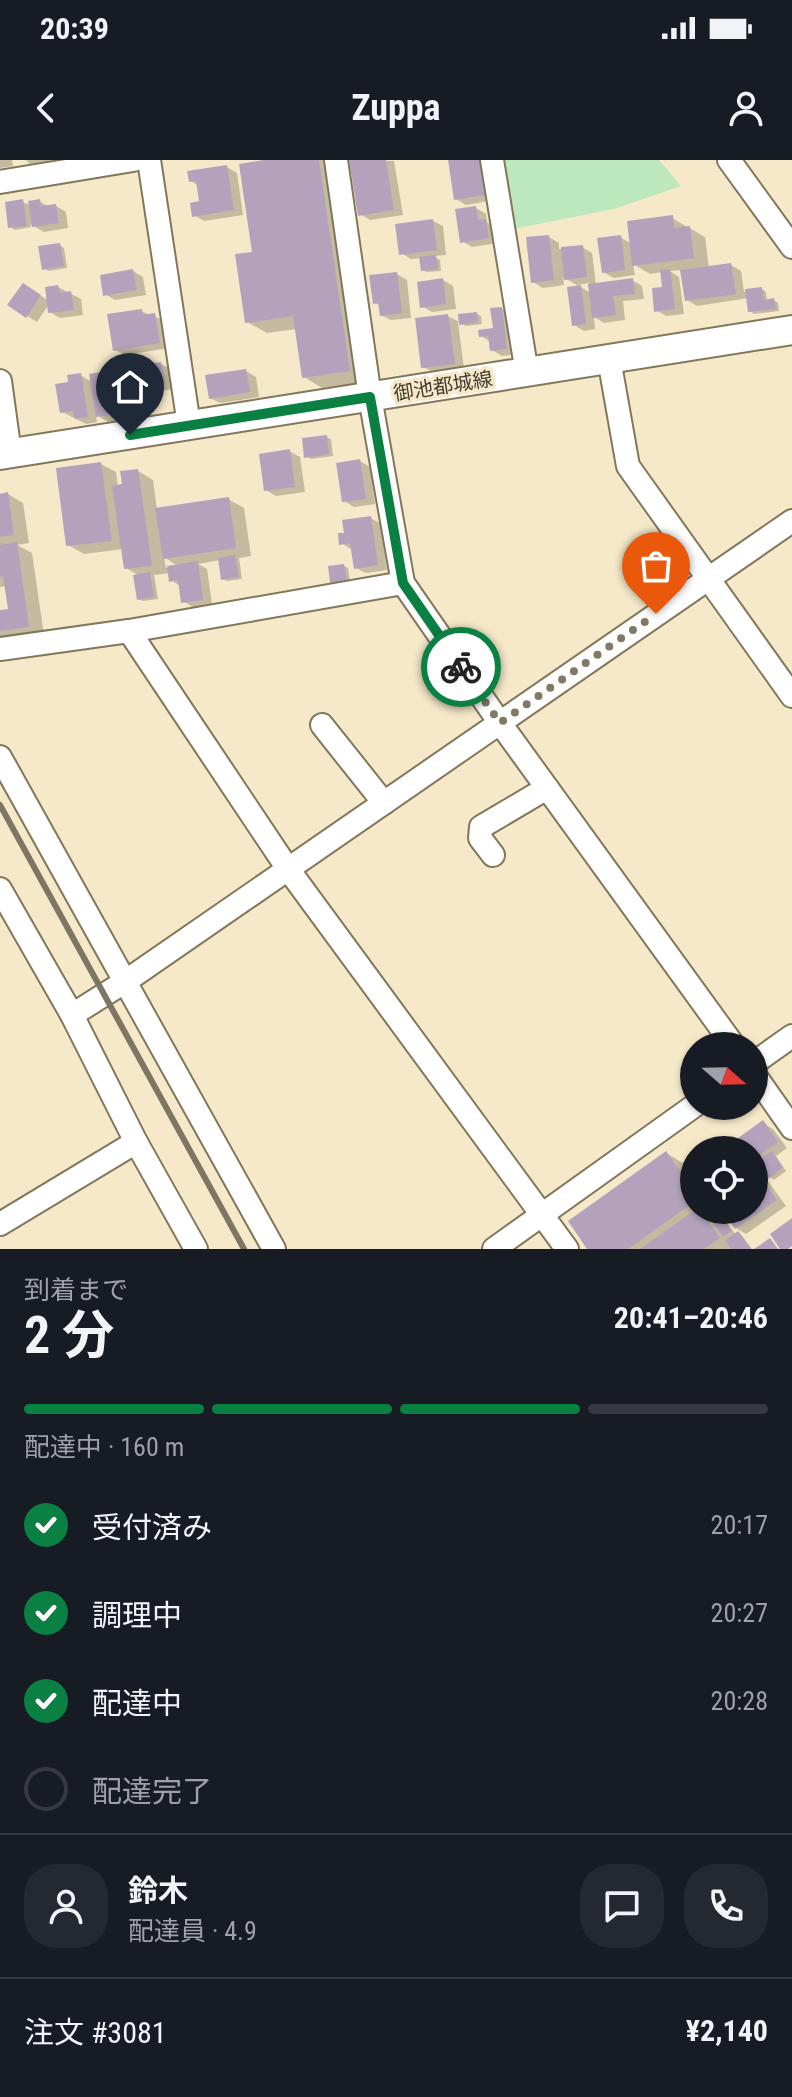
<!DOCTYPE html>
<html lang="ja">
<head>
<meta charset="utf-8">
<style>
  :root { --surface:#171b24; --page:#242831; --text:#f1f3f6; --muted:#9ea1a6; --line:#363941; --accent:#0b8043 }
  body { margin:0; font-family:"Roboto Condensed","Noto Sans JP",sans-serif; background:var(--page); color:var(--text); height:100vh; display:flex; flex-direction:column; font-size:30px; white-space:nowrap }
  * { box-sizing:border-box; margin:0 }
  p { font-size:26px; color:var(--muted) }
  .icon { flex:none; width:44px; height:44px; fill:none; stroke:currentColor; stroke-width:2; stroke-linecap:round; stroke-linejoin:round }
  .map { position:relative; height:1089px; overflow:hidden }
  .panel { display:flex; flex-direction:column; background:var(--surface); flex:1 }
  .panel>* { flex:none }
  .needle { width:52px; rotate:110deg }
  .controls { position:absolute; left:680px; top:872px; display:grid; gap:16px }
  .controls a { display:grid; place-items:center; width:88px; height:88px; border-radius:50%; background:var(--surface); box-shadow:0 2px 6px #0004; font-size:40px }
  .pin { position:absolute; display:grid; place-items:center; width:68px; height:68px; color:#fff; margin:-82px -34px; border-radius:50% 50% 50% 0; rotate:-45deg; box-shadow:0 0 8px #0007 }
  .pin .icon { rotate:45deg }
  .courier { position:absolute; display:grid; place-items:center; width:80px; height:80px; margin:-40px; border:6px solid #0b8043; border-radius:50%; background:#fff; color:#222; box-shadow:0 2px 10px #0007 }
  .headline em { font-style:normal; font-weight:700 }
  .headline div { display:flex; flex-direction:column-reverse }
  .headline { display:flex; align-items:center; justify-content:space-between; height:136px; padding:0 24px }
  h1 { font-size:52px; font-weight:700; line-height:60px }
  .bar { display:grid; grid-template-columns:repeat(4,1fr); gap:12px 8px; align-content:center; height:96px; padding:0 24px }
  .bar i { height:10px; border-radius:6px; background:var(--line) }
  .bar .active { background:var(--accent) }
  .bar p { grid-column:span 4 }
  .line { display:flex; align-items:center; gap:20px; padding:0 24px; border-top:2px solid var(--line) }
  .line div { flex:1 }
  .round { display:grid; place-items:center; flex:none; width:84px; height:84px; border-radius:32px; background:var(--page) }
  ol { padding:0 24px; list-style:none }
  li { display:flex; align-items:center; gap:24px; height:88px }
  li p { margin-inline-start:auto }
  li .icon { padding:8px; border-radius:50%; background:var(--accent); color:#fff; stroke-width:4 }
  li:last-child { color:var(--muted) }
  li i { width:44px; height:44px; border:4px solid var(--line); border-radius:50% }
  .status { display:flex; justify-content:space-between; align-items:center; height:56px; padding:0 40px; background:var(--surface); direction:ltr }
  .status svg { height:22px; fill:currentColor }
  header { display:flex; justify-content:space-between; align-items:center; height:104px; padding:0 24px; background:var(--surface); font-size:36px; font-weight:700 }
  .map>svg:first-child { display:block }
  .green { fill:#bde7bd }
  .shadow { fill:#0003; fill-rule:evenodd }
  .building { fill:#b4a2bd }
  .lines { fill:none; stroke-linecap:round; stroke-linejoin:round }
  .minor-casing { stroke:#82775b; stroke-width:26 }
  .major-casing { stroke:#82775b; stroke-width:32 }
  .minor { stroke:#fff; stroke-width:22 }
  .major { stroke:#fff; stroke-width:28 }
  .rail { stroke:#7d7663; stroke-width:6 }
  .done { stroke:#807965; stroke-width:8; stroke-dasharray:0 14.4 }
  .route { stroke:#0b8043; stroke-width:10 }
  .labels { text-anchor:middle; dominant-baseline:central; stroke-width:7; stroke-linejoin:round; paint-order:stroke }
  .street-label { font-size:20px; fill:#413c2f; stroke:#f5e9c9 }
</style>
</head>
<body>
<div class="status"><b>20:39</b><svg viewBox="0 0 49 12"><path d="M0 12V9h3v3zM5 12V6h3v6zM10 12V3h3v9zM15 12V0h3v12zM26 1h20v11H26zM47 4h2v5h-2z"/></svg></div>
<header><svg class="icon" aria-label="back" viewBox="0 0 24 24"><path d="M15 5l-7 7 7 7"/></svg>Zuppa<svg class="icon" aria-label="person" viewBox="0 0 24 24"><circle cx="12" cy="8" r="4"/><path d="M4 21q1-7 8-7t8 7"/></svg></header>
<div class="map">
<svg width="792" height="1089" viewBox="0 0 792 1089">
  <rect width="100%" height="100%" fill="#f5e9c9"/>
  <polygon class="green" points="503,0 659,0 681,26 614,49 513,69"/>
  <g class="shadow">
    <polygon points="0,0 12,0 13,6 0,8"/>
    <polygon points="26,0 53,0 30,4"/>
    <polygon points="277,0 328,0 369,222 324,229 304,217 297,169 267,173 247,162 254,94"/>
    <polygon points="355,0 394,1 403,55 370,60 360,54"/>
    <polygon points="450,0 488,0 494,40 466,45 456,39"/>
    <polygon points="227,7 237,13 243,55 204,61 194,55 202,43 199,26 191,21"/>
    <polygon points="39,41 49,47 56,46 66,52 68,68 44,72 30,64 31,67 15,70 10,67 23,42 31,46"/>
    <polygon points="476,48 486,54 487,62 495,67 498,83 472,87 462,81"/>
    <polygon points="672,58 705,77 709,108 731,105 741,111 744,132 762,129 766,132 767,141 774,140 778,143 779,151 754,154 750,151 748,138 697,146 687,140 682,110 670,111 679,117 684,154 666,156 656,150 664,128 662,112 650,114 633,104 635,115 614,118 603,112 620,77 632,84"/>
    <polygon points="433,61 443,66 446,95 434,96 440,100 441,111 427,112 423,110 421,98 411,99 401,93"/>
    <path d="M549,77L559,83V89L582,87L592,93L596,125L632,120L642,126L644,139L623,141L625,160L604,163L594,157L595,169L584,171L574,165L580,127L563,117L564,125L543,128L533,122ZM589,123L591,133L577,125Z"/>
    <polygon points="60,85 64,88 67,108 48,111 44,108"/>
    <polygon points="133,111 143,117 146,135 115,140 105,134"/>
    <polygon points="397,114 407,120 411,158 391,160 381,155 381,146 375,143"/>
    <polygon points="443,120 453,126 456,149 432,152 422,146"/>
    <polygon points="58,127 81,139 83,155 60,158 50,152 49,144 37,162 27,156 34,131 49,141"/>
    <polygon points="502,149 512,155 517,194 502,196 492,190 491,182 481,176 495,170"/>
    <polygon points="141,151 165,161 169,188 125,195 115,190"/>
    <polygon points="477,154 481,156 482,164 466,166 458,162 464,209 433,212 423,207 448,156 461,163"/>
    <polygon points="161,204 171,209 174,229 119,238 123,259 108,262 96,255 97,262 86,264 62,252 71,224 80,215 92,222"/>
    <polygon points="246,211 256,217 259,237 220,243 210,238"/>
    <polygon points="326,277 331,279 333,296 311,299 306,296"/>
    <polygon points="289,291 300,297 305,332 276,336 266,330"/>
    <polygon points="360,301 370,307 375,344 354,347 344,341"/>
    <path d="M101,304L116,312L118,327L124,326L138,311L153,320L157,350L228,339L244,348L251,396L239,398L242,419L227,421L223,419L220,400L198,404L207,409L212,444L193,447L183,441L180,426L171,420L170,413L154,415L158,439L143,441L138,439L140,416L126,408L123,389L84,394L68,385ZM164,397L173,403L179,406L166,408Z"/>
    <polygon points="8,334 23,343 29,383 17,385 32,393 44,475 0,478 0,452 10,451 6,426 0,427 0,336"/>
    <polygon points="370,358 380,363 387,410 366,413 356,408 351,389 341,383 346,374"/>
    <polygon points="344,406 348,408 350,422 336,425 332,422"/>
    <polygon points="763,963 773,969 787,988 776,996 786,1011 774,1020 770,1017 762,1006 755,1011 765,1017 786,1046 746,1074 736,1068 725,1052 728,1050 754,1050 754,990 732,990"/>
    <polygon points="666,993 686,1005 694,1016 694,1050 718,1050 709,1056 715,1060 720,1056 724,1059 736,1075 740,1073 752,1089 733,1087 731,1089 590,1089"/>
  </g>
  <g class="building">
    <polygon points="264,0 319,0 350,211 302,218 293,156 245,163 235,94 252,92 239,4"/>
    <polygon points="349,0 386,0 394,50 358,56"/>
    <polygon points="448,0 479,0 485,35 454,40"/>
    <polygon points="227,5 234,50 192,57 190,43 199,41 196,21 189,22 187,11"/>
    <polygon points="23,39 27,66 8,68 5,42"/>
    <polygon points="40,39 41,46 56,44 59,63 32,67 28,41"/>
    <polygon points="476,46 478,60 486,59 489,78 460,83 455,49"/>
    <polygon points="673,55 674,68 690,66 694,98 632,106 627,61"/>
    <polygon points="433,59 437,90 399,95 395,64"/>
    <polygon points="549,75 554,120 531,123 526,77"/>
    <polygon points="621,75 625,110 602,113 597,78"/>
    <polygon points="60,83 64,106 42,110 38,86"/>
    <polygon points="583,85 587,117 564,120 561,87"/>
    <polygon points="436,95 438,109 421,111 419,97"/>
    <polygon points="731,103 736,134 685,141 680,110"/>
    <polygon points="133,109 137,130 103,136 100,115"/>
    <polygon points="670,109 675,149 654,152 652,128 662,127 660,110"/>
    <polygon points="397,112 402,153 380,156 378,143 373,144 369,115"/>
    <polygon points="443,118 446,144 420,148 417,122"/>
    <polygon points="633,118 635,134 613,136 616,155 592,158 588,124"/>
    <polygon points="23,123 41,135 26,158 7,145"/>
    <polygon points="58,125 60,133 71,131 74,150 48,153 45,127"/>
    <polygon points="581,125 586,164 572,166 567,127"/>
    <polygon points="762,127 764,140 774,138 776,149 748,152 745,129"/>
    <polygon points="502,147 507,189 490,191 488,176 479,177 478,170 493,168 490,148"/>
    <polygon points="142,149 143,155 155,153 160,183 113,191 107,154"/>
    <polygon points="477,152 478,162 459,165 458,154"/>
    <polygon points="448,154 455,204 421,208 415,158"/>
    <polygon points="161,202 165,224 110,233 113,254 96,257 89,214"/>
    <polygon points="246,209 250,232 209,239 205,215"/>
    <polygon points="81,213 88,257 75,259 73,251 60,253 55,224 68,222 67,215"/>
    <polygon points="327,275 329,294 304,298 302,278"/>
    <polygon points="290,289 295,327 264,331 259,294"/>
    <polygon points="360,299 366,339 342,342 336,303"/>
    <polygon points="101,302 112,381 66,386 56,308"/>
    <polygon points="138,309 152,406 124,409 112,326 122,324 120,311"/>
    <polygon points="8,332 14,375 0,377 0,334"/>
    <polygon points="229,337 236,388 163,399 155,348"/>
    <polygon points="371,356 378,405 354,409 350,383 339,385 338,373 344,373 342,360"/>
    <polygon points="17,382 29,467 0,471 0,450 8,449 3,416 0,417 0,385"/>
    <polygon points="235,395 239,417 221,420 218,398"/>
    <polygon points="198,401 203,440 181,443 178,420 169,422 167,406"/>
    <polygon points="344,404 347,421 330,423 328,406"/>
    <polygon points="150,412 154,437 137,440 133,415"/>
    <polygon points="763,960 778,982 754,999 754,990 729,990 727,986"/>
    <polygon points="666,991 694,1031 694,1042 628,1089 587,1089 568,1061"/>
    <polygon points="772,991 783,1008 768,1019 756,1002"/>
    <polygon points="754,1007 777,1040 735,1069 722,1051 754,1050"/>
    <polygon points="695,1050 700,1050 720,1078 704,1089 640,1089"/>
    <polygon points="720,1054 732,1071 723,1077 711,1060"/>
    <polygon points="792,1058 792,1086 788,1089 780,1089 770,1074"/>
    <polygon points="738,1071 751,1089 731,1089 725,1080"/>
    <polygon points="770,1078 778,1089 754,1089"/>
  </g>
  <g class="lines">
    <g class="minor-casing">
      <g id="minor">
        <polyline points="149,0 189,265"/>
        <polyline points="336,0 370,237 403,423 500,563 734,886"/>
        <polyline points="492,0 527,213"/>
        <polyline points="729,0 792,87"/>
        <polyline points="0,22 133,0"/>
        <polyline points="609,199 628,306 792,536"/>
        <polyline points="0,221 10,294"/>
        <polyline points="129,471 288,709 567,1089"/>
        <polyline points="0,489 129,471 403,423"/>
        <polyline points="322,565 384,643"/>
        <polyline points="0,597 274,1089"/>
        <polyline points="493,695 480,678 481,667 547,628"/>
        <polyline points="0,729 72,855 136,982 196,1089"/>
        <polyline points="72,855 126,821 792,361"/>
        <polyline points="754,903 792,876"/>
        <polyline points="754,914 792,968"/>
        <polyline points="0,1064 136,982"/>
        <polyline points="494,1089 694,946"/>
      </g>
    </g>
    <g class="major-casing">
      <polyline id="major" points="0,295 792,170"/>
    </g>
    <use href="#minor" class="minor"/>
    <use href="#major" class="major"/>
    <polyline class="rail" points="0,645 244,1089"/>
  </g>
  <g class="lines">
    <polyline class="done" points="461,507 500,563 656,454"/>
    <polyline class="route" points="130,275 370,237 403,423 461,507"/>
  </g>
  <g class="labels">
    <g class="street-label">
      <text transform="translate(443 226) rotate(-9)">御池都城線</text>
    </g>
  </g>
</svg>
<div class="controls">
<a><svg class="needle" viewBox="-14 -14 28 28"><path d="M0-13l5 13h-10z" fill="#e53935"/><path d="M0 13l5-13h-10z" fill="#9ea1a6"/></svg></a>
<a><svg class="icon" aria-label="locate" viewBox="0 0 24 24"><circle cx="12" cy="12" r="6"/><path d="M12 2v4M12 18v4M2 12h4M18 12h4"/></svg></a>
</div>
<div class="pin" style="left:656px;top:454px;background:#ea580c"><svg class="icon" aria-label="bag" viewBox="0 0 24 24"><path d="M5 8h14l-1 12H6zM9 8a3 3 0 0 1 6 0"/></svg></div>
<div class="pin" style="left:130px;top:275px;background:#1f2937"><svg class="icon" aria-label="home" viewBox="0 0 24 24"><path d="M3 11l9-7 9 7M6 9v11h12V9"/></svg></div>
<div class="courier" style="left:461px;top:507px"><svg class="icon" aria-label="bike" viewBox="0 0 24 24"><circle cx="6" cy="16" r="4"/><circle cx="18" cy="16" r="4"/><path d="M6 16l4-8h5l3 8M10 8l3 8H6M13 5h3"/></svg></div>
</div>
<section class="panel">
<div class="headline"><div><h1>2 分</h1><p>到着まで</p></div><em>20:41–20:46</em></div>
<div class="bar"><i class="active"></i><i class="active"></i><i class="active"></i><i></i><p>配達中 · 160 m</p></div>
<ol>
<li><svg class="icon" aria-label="check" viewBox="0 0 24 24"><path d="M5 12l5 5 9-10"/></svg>受付済み<p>20:17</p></li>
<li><svg class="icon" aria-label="check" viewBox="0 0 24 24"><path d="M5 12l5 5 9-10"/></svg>調理中<p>20:27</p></li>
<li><svg class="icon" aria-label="check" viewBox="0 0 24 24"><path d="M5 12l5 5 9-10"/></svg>配達中<p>20:28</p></li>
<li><i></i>配達完了</li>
</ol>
<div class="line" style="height:144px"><a class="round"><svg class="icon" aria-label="person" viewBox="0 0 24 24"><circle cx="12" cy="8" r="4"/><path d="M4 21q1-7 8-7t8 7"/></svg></a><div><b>鈴木</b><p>配達員 · 4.9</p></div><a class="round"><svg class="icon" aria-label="chat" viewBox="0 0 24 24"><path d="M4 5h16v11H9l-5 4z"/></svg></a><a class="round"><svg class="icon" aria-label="phone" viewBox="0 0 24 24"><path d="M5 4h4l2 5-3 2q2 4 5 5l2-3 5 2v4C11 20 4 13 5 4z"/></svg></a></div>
<div class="line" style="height:104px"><div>注文 #3081</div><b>¥2,140</b></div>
</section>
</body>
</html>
